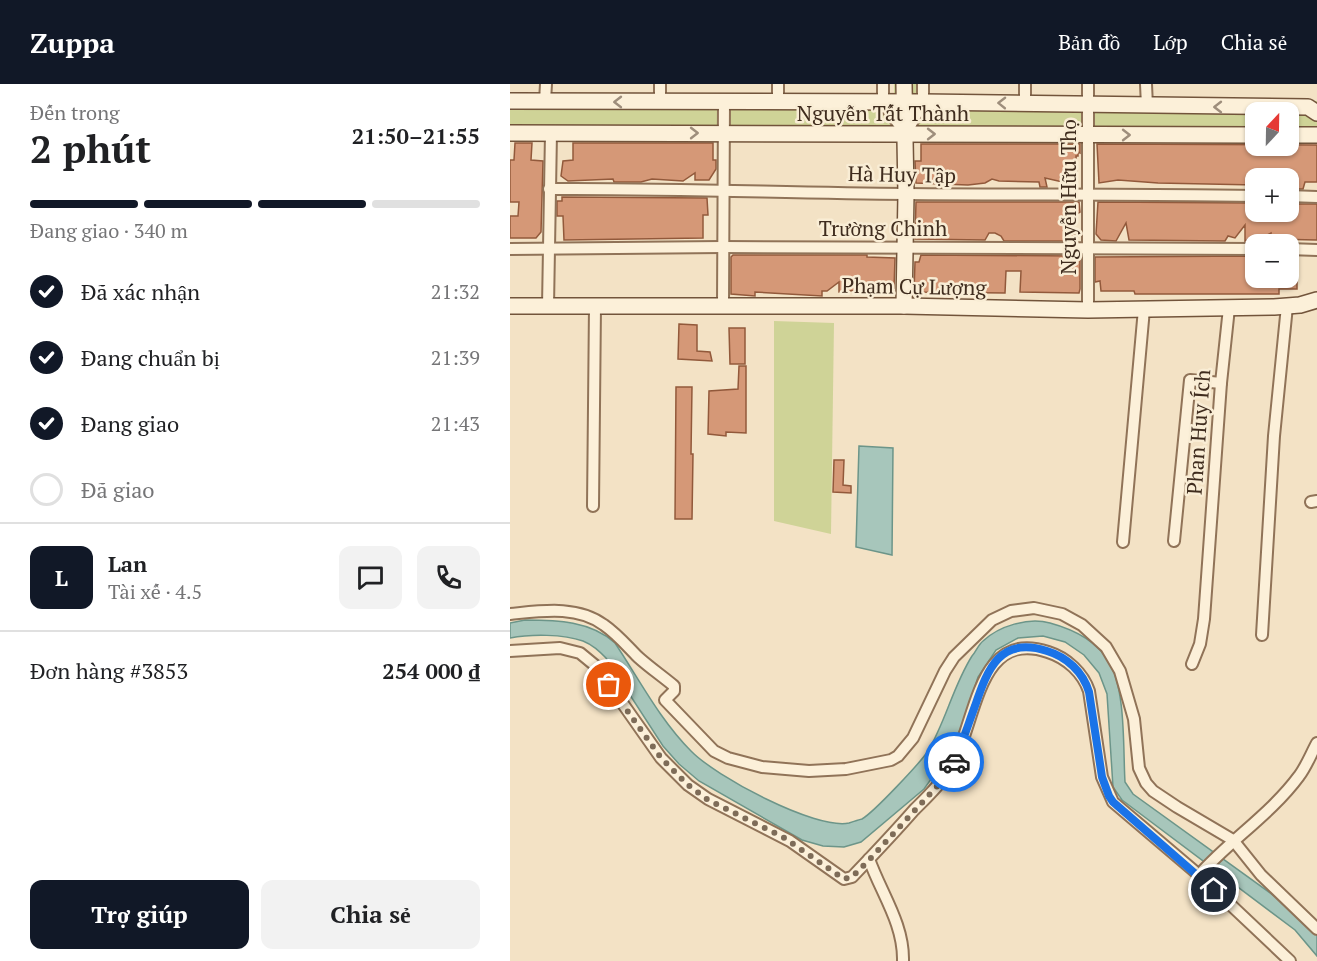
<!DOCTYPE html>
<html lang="vi">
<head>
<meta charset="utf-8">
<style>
  :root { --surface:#fff; --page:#f2f2f2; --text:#202124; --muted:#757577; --line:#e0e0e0; --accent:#111827 }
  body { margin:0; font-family:"PT Serif",serif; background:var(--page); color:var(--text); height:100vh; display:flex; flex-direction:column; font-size:22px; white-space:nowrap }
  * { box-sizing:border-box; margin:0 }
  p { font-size:20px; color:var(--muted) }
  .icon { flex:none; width:33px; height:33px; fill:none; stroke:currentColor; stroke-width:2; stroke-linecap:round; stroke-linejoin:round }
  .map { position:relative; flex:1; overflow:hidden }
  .panel { display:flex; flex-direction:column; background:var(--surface); width:510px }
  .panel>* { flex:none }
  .needle { width:39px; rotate:22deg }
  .buttons { position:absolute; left:735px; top:18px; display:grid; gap:12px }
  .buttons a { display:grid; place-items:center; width:54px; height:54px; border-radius:12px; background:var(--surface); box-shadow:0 2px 4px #0004; font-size:30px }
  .pin { position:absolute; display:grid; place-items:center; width:51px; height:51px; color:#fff; margin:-26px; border:3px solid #fff; border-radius:50%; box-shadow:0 2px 6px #0007 }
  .courier { position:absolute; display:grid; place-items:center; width:60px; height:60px; margin:-30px; border:4px solid #1a73e8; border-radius:50%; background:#fff; color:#222; box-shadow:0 2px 8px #0007 }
  .overview em { font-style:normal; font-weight:600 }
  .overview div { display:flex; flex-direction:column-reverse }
  .overview { display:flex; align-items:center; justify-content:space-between; height:102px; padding:0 30px }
  h1 { font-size:39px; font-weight:600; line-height:45px }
  .bar { display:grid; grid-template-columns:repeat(4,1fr); gap:9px 6px; align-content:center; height:72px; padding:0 30px }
  .bar i { height:8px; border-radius:4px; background:var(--line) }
  .bar .current { background:var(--accent) }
  .bar p { grid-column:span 4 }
  .line { display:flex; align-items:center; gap:15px; padding:0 30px; border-top:2px solid var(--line) }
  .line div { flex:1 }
  .round { display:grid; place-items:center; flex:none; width:63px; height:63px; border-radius:12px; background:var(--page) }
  ol { padding:0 30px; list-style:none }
  li { display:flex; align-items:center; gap:18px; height:66px }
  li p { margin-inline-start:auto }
  li .icon { padding:6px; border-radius:50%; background:var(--accent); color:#fff; stroke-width:4 }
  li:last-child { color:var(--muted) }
  li i { width:33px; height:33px; border:3px solid var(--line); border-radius:50% }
  .action { display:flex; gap:12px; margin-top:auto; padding:12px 30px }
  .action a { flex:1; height:69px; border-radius:12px; background:var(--accent); color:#fff; font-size:24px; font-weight:600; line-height:69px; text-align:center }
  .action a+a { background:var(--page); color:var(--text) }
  header { display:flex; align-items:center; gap:36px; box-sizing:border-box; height:84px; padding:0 30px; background:var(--accent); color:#fff }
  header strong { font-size:28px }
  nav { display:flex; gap:33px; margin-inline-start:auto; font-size:21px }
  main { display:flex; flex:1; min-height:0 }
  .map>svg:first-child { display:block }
  .green { fill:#cfd397 }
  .water { fill:#a7c6bb; stroke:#6c9589; stroke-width:1.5 }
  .building { fill:#d59877; stroke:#92593b; stroke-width:1.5 }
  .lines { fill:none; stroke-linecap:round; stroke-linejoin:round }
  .street-casing { stroke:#907358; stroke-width:14 }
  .secondary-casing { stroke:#72543b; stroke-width:18 }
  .street { stroke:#fcf0d9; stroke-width:10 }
  .secondary { stroke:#fcf0d9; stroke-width:15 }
  .oneway { stroke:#9e8e7c }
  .done { stroke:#7e6c58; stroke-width:6; stroke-dasharray:0 10.8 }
  .route { stroke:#1a73e8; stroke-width:8 }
  .labels { text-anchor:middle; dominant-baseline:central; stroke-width:5; stroke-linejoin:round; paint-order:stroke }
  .street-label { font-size:21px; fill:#3f2c1e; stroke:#f9edd5 }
</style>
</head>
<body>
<header>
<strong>Zuppa</strong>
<nav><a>Bản đồ</a><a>Lớp</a><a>Chia sẻ</a></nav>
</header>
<main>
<section class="panel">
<div class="overview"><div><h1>2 phút</h1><p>Đến trong</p></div><em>21:50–21:55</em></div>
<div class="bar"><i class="current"></i><i class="current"></i><i class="current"></i><i></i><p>Đang giao · 340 m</p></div>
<ol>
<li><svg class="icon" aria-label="check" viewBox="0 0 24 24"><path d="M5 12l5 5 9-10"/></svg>Đã xác nhận<p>21:32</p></li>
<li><svg class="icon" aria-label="check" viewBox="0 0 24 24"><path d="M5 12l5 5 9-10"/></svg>Đang chuẩn bị<p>21:39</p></li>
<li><svg class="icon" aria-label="check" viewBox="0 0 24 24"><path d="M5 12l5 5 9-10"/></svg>Đang giao<p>21:43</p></li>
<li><i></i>Đã giao</li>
</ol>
<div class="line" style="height:108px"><b class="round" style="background:var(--accent);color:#fff">L</b><div><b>Lan</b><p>Tài xế · 4.5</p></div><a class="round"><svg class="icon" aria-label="chat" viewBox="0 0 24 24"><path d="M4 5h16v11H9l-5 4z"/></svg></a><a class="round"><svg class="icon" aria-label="phone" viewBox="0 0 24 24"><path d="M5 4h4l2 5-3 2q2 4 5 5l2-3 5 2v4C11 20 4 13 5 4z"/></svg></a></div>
<div class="line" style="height:78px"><div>Đơn hàng #3853</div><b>254 000 ₫</b></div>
<div class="action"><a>Trợ giúp</a><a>Chia sẻ</a></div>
</section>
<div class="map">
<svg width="807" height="877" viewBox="0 0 807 877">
  <rect width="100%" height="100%" fill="#f3e2c5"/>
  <g class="green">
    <polygon points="384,0 418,0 419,15 807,17 807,46 779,46 778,28 746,28 745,46 0,43 0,13 384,15"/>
    <polygon points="264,237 324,239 321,450 264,437"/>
  </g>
  <g class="water">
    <polygon points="349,362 383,364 382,471 346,463"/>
    <path d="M15,536C47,536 81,537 105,559C129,595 150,636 181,667C205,692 305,746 339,739C342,738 348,736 352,735C364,728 410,679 418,667C436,637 443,602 462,572C466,568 468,561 473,557C489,542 518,533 540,539C562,545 587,557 599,578C616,605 613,666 615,698L623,710L795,834L807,847V872L785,846L612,716L603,703L597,610L589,589L574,571L555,558L533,552L508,554L486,566L468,593L453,640L434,677L414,705L351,758L334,763L313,762L292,756L189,697L169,680L153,662L96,574C89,567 83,561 73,557C53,550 21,550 0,554V539Z"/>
  </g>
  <g class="building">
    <polygon points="5,59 22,59 21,76 33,77 31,148 26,154 0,154 0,132 8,132 9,118 0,118 0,76 4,76"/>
    <polygon points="63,59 203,59 203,76 206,76 206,85 199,96 185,96 185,89 173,97 142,95 131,98 104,98 103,95 58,97 51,92 53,77 63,76"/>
    <polygon points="411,60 570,60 570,69 568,68 568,72 566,72 567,91 565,95 557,99 535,94 537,103 530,103 529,98 489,97 482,95 475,99 458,101 406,99 405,77 411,77"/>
    <polygon points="587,60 807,61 807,98 795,98 793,105 778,105 778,94 746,94 746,101 648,99 608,96 589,99"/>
    <polygon points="52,113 197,114 198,131 193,131 193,154 54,156 53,132 47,132 47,117 52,117"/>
    <polygon points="406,118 569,118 570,128 562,133 562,150 567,151 565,157 494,157 491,152 485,149 479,149 475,156 405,155"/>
    <polygon points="588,118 743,119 742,128 778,128 778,120 807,120 807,156 761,155 761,149 750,155 741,154 735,157 735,141 725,154 718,152 715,157 619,156 616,139 606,157 591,156 586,150"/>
    <polygon points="223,171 357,171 357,173 385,174 384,204 375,205 375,208 349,206 329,208 329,198 317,207 312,207 312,212 245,208 245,212 221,210 221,173"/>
    <polygon points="411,171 565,172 570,176 570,205 569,209 510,208 511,187 496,187 495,209 404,208 405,178 409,178"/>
    <polygon points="746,172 746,194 778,194 778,190 787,190 787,205 769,205 769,210 625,210 624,207 591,207 590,197 585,198 585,173"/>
    <polygon points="169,240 187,241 187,267 200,268 202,277 168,275"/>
    <polygon points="219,244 235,244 235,280 220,280"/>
    <polygon points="229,282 236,282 236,349 216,348 216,352 198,350 199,307 228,305"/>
    <polygon points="166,303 182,303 181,370 183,370 182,435 165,435"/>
    <polygon points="324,376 334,376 333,401 341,402 341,409 323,408"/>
  </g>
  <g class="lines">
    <g class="street-casing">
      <g id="street">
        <polyline points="268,0 268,18"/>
        <polyline points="373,0 373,19 396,50 413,18 413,0"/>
        <polyline points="636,0 637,22"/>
        <polyline points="35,17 36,0"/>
        <polyline points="150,18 150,0"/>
        <polyline points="515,20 515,0"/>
        <path d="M39,105C158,104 277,109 397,110C513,111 629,110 746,112"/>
        <polyline points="778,112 807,113"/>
        <polyline points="0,165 212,163 746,165"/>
        <polyline points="778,165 807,166"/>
        <polyline points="38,222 41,49"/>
        <polyline points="213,222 214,18"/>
        <polyline points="578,226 578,0"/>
        <polyline points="801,418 807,417"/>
        <polyline points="83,422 85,222"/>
        <polyline points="664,457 680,296 711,299"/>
        <polyline points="613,458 634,225"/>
        <path d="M0,530C31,527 67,521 94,541C107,550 117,562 128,573C139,583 152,592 164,602V607L155,616L204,667L218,674L252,683L299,687L336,685L381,676L388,672L403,654L435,587L444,573L482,536L501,527L524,524L552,530L572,541L596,563L610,587L624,635L629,684L636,699L643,707L667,723L723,756L751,791L807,845"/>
        <polyline points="752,551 764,352 777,222"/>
        <path d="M0,567L50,564L70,569L87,583L151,674L178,701L198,715L280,757L334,795L342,793C363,771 384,749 404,726C416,714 429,702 438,688C467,646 464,543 538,568C557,574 573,589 579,607L592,693L603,718L689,791L780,877"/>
        <polyline points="682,580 690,560 694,535 711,299 719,224"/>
        <path d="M359,775C371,809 394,840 393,877"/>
        <path d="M689,791C720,756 761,730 789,692C796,683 801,670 807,659"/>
      </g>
    </g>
    <g class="secondary-casing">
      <g id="secondary">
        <polyline points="394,0 396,110 394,222"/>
        <polyline points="0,17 413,18 798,23 807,29"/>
        <polyline points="0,49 746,51"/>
        <polyline points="778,51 807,51"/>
        <polyline points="0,222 394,222 578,226 764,223 790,221 807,216"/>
      </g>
    </g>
    <use href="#street" class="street"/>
    <use href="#secondary" class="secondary"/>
  </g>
  <defs><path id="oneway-chevron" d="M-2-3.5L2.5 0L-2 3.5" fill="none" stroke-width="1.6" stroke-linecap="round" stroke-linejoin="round" transform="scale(1.5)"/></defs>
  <g class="oneway">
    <use href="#oneway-chevron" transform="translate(108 18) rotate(-180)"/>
    <use href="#oneway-chevron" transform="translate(492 19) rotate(-179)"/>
    <use href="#oneway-chevron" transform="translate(708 23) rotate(-180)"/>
    <use href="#oneway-chevron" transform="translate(184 49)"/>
    <use href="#oneway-chevron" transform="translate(421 50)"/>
    <use href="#oneway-chevron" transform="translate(616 51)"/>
  </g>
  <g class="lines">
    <polyline class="done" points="99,601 151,674 178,701 198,716 273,753 334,795 342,793 359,776 431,698 444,678"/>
    <path class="route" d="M444,678C452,660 458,641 465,622C478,584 490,552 537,567C557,573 573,588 579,608L592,693L599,712L603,718L704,806"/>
  </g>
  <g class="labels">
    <g class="street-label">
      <text x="373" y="29">Nguyễn Tất Thành</text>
      <text transform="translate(392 90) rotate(1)">Hà Huy Tập</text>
      <text transform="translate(558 113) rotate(-90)">Nguyễn Hữu Thọ</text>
      <text x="373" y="144">Trường Chinh</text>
      <text transform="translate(404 202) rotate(1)">Phạm Cự Lượng</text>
      <text transform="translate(688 348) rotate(-86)">Phan Huy Ích</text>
    </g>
  </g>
</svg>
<div class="buttons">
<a><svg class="needle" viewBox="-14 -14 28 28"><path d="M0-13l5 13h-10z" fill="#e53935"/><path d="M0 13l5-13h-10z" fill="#757577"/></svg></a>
<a>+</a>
<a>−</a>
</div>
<div class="pin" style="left:99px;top:601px;background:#ea580c"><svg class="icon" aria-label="bag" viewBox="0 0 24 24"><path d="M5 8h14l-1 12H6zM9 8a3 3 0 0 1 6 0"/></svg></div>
<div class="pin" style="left:704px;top:806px;background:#1f2937"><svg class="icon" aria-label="home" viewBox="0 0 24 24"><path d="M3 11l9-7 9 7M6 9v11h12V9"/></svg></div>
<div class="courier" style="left:444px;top:678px"><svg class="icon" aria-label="car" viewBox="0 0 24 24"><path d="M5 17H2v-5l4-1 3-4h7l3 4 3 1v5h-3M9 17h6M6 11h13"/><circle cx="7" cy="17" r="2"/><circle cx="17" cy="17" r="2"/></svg></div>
</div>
</main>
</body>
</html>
